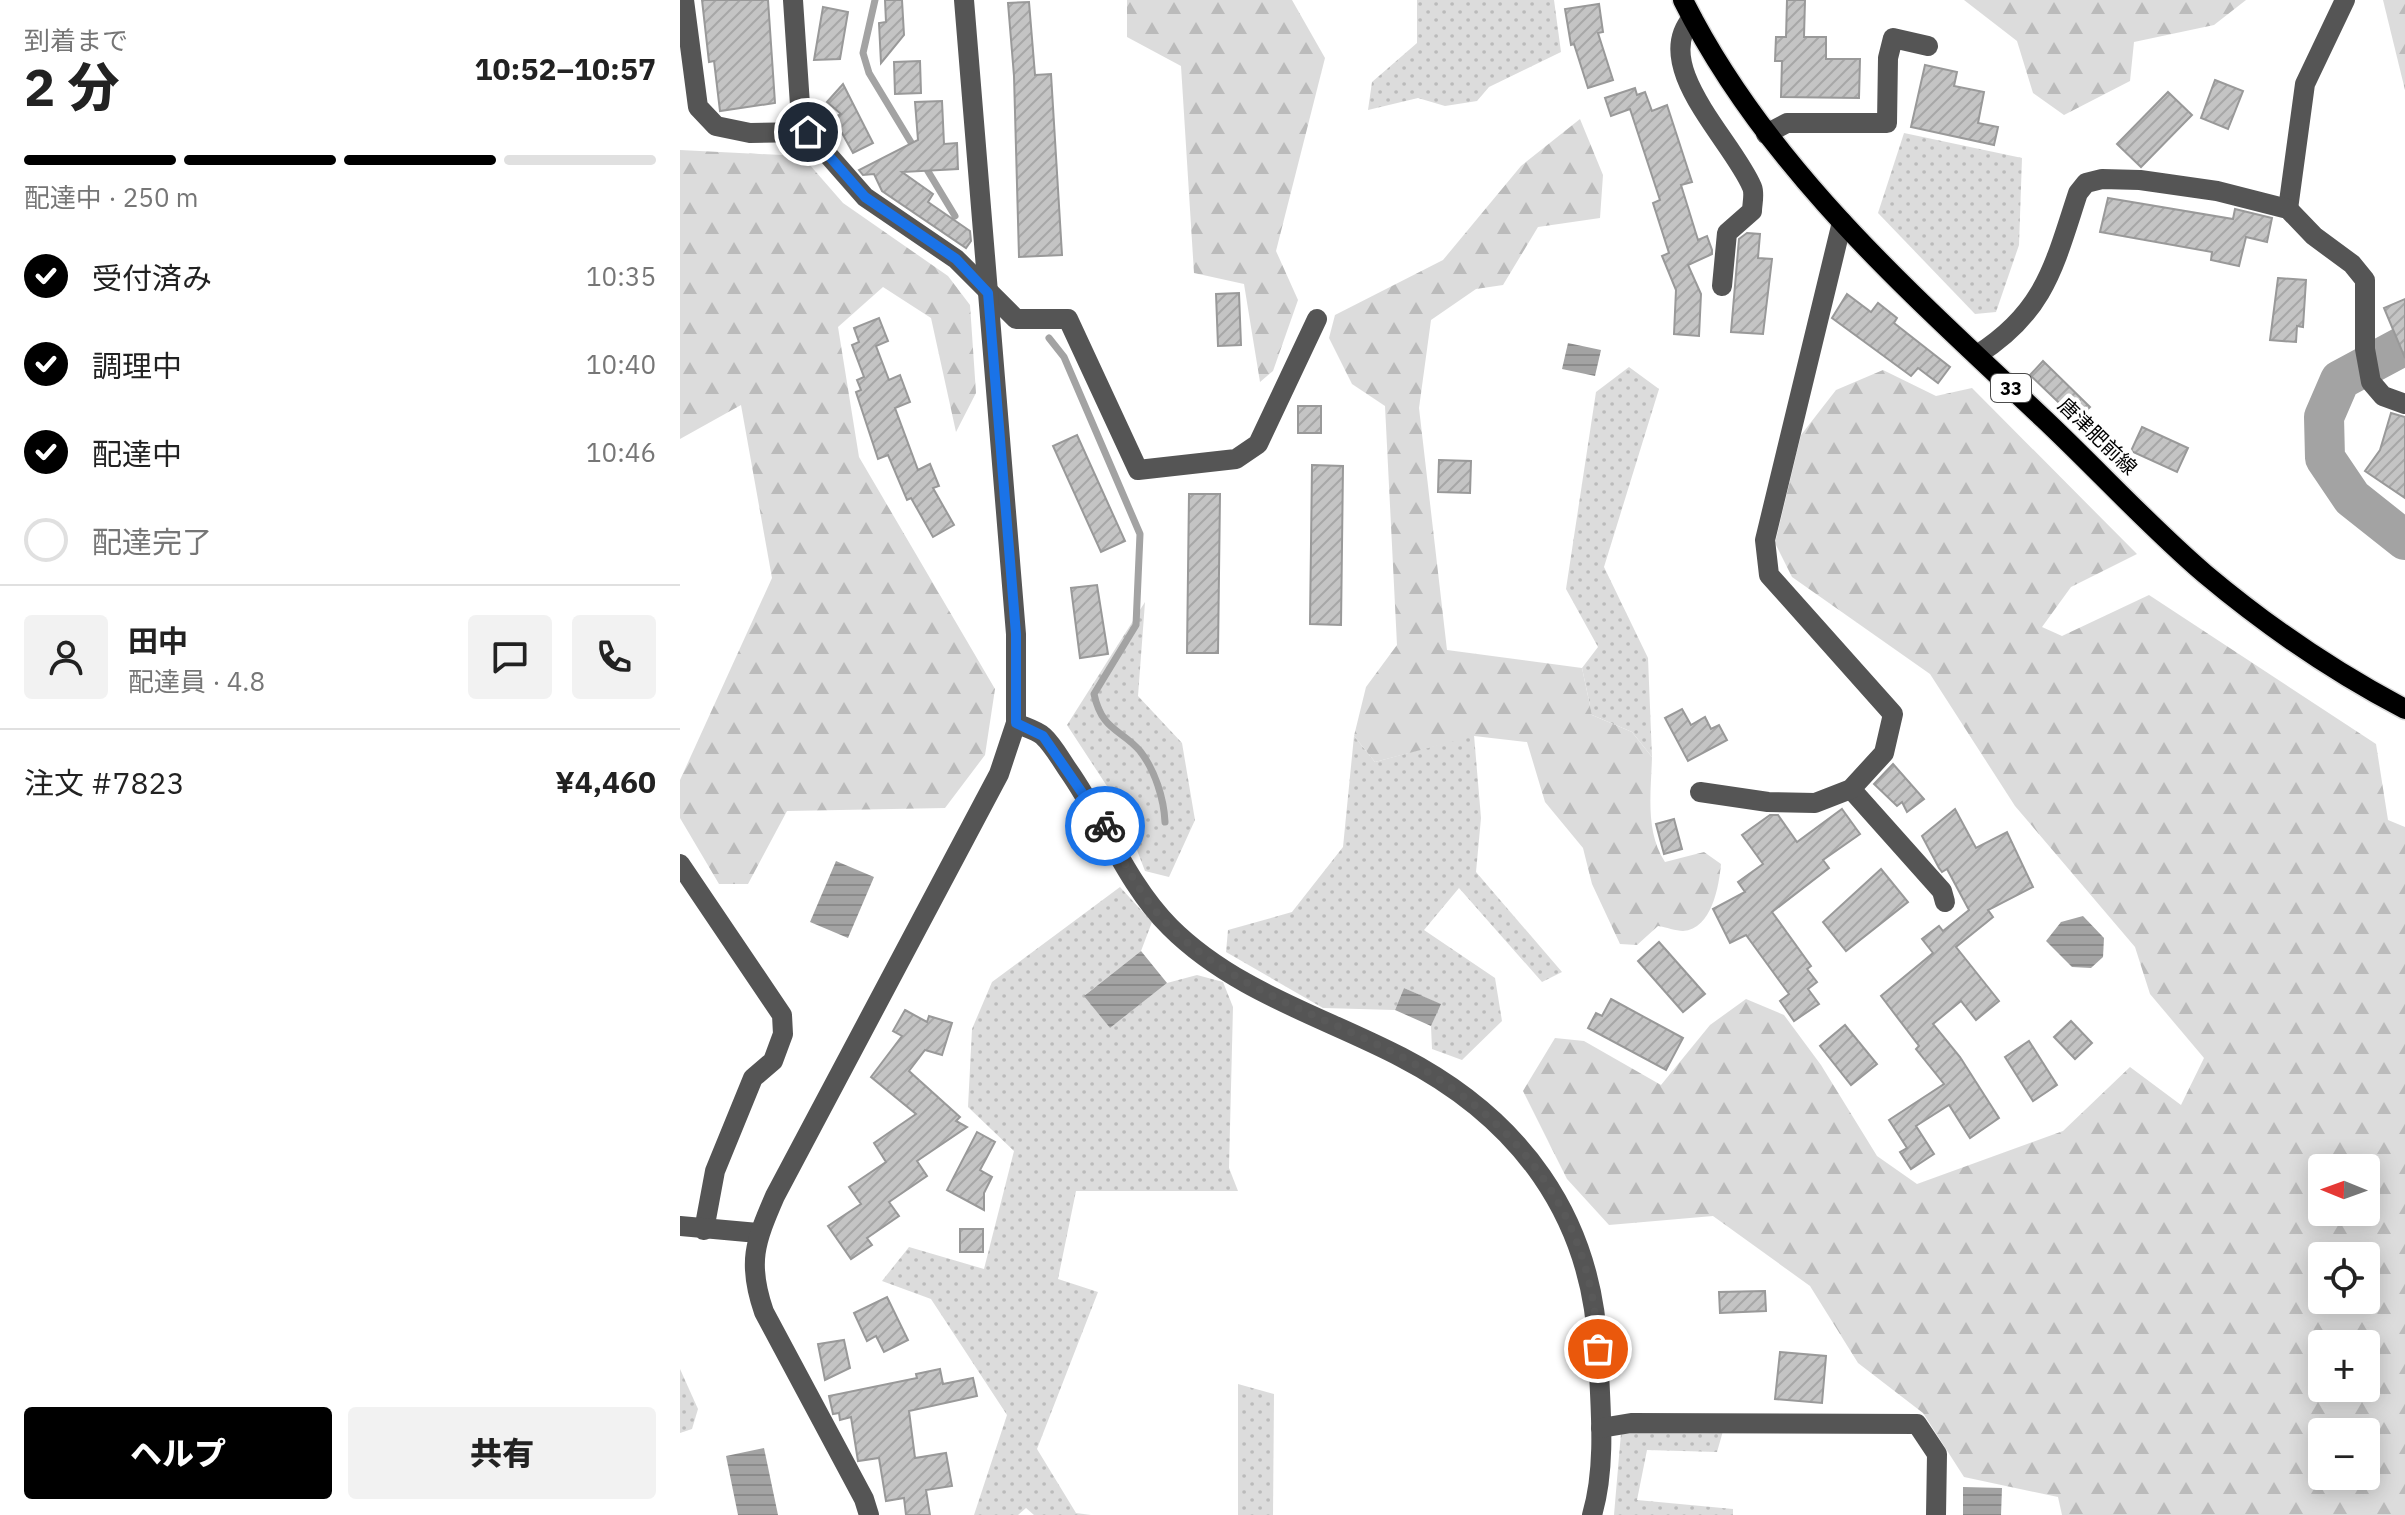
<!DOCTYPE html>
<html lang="ja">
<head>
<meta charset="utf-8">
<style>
  :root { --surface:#fff; --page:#f2f2f2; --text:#222; --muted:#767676; --line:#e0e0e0; --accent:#000 }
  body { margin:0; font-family:"IBM Plex Sans","Noto Sans JP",sans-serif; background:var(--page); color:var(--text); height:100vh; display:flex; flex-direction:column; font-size:30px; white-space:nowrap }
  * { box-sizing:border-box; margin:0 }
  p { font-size:26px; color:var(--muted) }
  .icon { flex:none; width:44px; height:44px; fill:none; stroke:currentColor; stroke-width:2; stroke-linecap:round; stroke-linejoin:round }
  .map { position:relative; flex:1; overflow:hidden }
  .details { display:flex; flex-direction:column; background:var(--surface); width:680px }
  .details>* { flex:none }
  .needle { width:52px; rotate:271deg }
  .controls { position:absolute; left:1628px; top:1154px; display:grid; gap:16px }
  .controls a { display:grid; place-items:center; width:72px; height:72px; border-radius:8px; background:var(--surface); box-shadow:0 4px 20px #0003; font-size:40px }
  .pin { position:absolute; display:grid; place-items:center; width:68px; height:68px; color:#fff; margin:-34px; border:4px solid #fff; border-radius:50%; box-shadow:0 2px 8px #0007 }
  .courier { position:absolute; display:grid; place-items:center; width:80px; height:80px; margin:-40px; border:6px solid #1a73e8; border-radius:50%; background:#fff; color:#222; box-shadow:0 2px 10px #0007 }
  .head em { font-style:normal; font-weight:800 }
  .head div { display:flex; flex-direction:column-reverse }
  .head { display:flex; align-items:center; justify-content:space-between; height:136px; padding:0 24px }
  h1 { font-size:52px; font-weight:800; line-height:60px }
  .bar { display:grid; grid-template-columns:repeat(4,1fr); gap:12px 8px; align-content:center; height:96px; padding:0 24px }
  .bar i { height:10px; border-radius:6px; background:var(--line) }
  .bar .current { background:var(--accent) }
  .bar p { grid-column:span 4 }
  .line { display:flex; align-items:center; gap:20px; padding:0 24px; border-top:2px solid var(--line) }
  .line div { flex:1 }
  .round { display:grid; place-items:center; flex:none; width:84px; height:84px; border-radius:8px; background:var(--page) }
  ol { padding:0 24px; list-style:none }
  li { display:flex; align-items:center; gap:24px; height:88px }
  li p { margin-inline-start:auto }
  li .icon { padding:8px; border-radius:50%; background:var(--accent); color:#fff; stroke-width:4 }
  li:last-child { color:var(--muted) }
  li i { width:44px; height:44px; border:4px solid var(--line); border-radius:50% }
  .action { display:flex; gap:16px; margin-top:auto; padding:16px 24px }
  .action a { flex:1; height:92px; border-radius:8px; background:var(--accent); color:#fff; font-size:32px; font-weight:800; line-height:92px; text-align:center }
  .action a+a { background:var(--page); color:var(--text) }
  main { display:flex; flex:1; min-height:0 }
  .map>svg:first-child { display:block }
  .grass { fill:url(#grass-dots) }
  .forest { fill:url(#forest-firs); fill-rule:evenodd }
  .water { fill:url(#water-rules) }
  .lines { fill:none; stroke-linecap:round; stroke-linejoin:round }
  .stream { stroke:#a3a3a3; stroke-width:7 }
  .river { stroke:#a3a3a3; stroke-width:40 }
  .building { fill:url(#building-hatch); stroke:#999; stroke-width:2 }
  .major-casing { stroke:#dbdbdb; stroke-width:23 }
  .minor { stroke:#555; stroke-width:20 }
  .major { stroke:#000; stroke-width:20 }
  .done { stroke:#595959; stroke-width:8; stroke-dasharray:0 14.4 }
  .route { stroke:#1a73e8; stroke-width:10 }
  .labels { text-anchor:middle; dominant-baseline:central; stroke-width:8; stroke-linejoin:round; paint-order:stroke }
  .shield { fill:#fff; stroke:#4c4c4c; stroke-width:2 }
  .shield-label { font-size:18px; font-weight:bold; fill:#000 }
  .street-label { font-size:20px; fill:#000; stroke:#fff }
</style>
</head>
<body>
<main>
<section class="details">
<div class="head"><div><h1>2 分</h1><p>到着まで</p></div><em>10:52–10:57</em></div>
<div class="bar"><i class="current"></i><i class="current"></i><i class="current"></i><i></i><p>配達中 · 250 m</p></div>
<ol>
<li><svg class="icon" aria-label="check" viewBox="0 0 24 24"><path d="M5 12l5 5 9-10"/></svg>受付済み<p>10:35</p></li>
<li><svg class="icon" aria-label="check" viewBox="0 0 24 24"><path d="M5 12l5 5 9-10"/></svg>調理中<p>10:40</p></li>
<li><svg class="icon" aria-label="check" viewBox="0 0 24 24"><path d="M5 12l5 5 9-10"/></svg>配達中<p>10:46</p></li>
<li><i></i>配達完了</li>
</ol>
<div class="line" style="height:144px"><a class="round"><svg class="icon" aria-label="person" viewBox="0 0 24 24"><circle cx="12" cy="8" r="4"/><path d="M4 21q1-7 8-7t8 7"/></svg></a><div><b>田中</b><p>配達員 · 4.8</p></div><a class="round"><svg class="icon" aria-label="chat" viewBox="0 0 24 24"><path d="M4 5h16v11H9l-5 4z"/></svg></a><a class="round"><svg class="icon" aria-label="phone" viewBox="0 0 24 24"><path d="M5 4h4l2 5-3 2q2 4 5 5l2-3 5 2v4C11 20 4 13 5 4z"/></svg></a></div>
<div class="line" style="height:104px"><div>注文 #7823</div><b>¥4,460</b></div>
<div class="action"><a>ヘルプ</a><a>共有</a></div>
</section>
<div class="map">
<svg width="1725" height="1515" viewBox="0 0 1725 1515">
  <defs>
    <pattern id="grass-dots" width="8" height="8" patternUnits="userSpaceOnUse" patternTransform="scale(2)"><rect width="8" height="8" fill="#dcdcdc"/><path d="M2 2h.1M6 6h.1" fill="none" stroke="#bbb" stroke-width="1.8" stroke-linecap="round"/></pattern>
    <pattern id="forest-firs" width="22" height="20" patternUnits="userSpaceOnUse" patternTransform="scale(2)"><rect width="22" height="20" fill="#dcdcdc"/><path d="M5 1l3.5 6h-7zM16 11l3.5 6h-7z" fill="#bbb"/></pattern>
    <pattern id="water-rules" width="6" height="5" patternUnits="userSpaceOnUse" patternTransform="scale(2)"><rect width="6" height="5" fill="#a3a3a3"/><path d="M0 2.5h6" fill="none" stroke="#8b8b8b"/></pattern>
    <pattern id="building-hatch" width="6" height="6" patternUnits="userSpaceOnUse" patternTransform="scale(2)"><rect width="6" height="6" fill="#c4c4c4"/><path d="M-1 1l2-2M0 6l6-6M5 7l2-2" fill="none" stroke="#a7a7a7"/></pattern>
  </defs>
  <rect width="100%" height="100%" fill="#fff"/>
  <g class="grass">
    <polygon points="737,0 874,0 881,52 809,87 797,101 765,106 738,98 688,110 692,82 737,43"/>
    <polygon points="1224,133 1342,158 1339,245 1316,312 1295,314 1198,213"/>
    <polygon points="949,367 979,389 924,567 968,658 972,757 952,732 912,715 902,668 918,647 886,589 916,392"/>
    <polygon points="465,602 458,696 502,743 515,820 489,877 465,871 440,806 387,725"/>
    <polygon points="794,735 801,818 796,872 882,972 862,982 779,888 744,930 815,978 822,1021 782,1060 752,1049 751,1026 760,1004 724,988 715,1010 643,1008 546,952 548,930 612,912 663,847 674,736 695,762"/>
    <polygon points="440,887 472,922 461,951 405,995 430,1028 487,983 517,975 543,982 553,1007 549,1168 558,1191 396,1191 378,1279 418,1292 357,1449 396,1513 411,1515 354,1515 346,1508 338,1515 294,1515 327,1415 251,1299 202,1281 229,1247 304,1269 334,1151 288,1107 292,1029 312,982"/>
    <polygon points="0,1369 18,1409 12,1429 0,1433"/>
    <polygon points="558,1384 594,1394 593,1515 558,1515"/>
    <polygon points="1043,1431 1037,1452 967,1450 957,1500 1053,1509 1053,1515 934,1515 941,1433"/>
  </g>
  <g class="forest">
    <polygon points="447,0 612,0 645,58 596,251 618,300 593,371 580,382 564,284 514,273 501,66 447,37"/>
    <polygon points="1284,0 1566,0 1534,25 1454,42 1450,81 1384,115 1353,93 1337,41"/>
    <polygon points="1703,0 1725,0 1725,90"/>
    <path d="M900,119L923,175L920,218L858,227L823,285L796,289L751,320L739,408L767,650L902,668L912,715L952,732L972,757C971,793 965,831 985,862L1024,852L1041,864C1039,886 1032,929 1003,931C996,931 986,927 978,926L957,945L940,944L912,884L903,848L865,802L847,742L794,736L695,762L674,736L686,687L717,645L705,406L672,384L649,338L655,315L763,260L841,166Z"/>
    <polygon points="0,150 122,156 163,203 268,276 290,305 296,393 276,432 251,318 203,287 158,327 179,457 315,689 305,755 265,808 107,811 68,884 39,884 0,818 0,780 92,578 61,405 0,439"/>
    <path d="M1203,370L1256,396L1292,388L1457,554L1391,587L1362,627L1382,636L1469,595L1696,744L1708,820L1725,827V1515H1382L1378,1497L1284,1477L1243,1413L1178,1363L1130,1286L1033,1216L929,1225L887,1179L843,1091L875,1038L904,1041L981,1085L1030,1025L1066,999L1104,1015L1141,1065L1197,1156L1237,1184L1383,1131L1450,1067L1501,1105L1524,1058L1470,994L1455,947L1335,806L1250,674L1112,577L1095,543L1121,435L1156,390ZM1642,1168H1686V1212H1642ZM1642,1256H1686V1300H1642ZM1642,1344H1686V1388H1642ZM1642,1432H1686V1476H1642Z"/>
  </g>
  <g class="water">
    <polygon points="888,343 921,350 915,376 882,369"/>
    <polygon points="156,861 194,877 168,938 130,922"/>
    <polygon points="1403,916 1424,938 1423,957 1411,968 1392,967 1366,941 1381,922"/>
    <polygon points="461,951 487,983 430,1028 404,996"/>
    <polygon points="724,988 761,1004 751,1026 715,1010"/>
    <polygon points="84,1448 98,1515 58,1515 46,1456"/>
    <polygon points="1283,1487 1322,1488 1321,1515 1283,1515"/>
  </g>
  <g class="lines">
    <g class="stream">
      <polyline points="195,0 183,53 189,73 235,149"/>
      <polyline points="243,163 275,216"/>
      <path d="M369,338L384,357L460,534L456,625L414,694C422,731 441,729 460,751C475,770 484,799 485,822"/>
    </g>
    <polyline class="river" points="1725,345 1660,380 1644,417 1645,458 1672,498 1725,540"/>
  </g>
  <g class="building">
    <polygon points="22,0 88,0 95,103 40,111 34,61 29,62"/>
    <polygon points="205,0 222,0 224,35 201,63 199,23 206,22"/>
    <polygon points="1107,0 1125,0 1124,37 1146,37 1146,59 1180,59 1179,98 1101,97 1102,61 1095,61 1096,37 1106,37"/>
    <polygon points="349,2 355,75 371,74 382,255 339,257 334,76 328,3"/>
    <polygon points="919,4 923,32 918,33 933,80 908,88 894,44 891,45 885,9"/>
    <polygon points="143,7 168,12 160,59 134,60"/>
    <polygon points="240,61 241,93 215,94 214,62"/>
    <polygon points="1245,65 1277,72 1274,86 1304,92 1298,123 1318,127 1314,145 1231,127"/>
    <polygon points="1535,80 1563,91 1548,129 1521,118"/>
    <polygon points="163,84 193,143 173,153 162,133 154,137 146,122 161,114 147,102"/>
    <polygon points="955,88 957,95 965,92 972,111 987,105 1012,182 1001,185 1018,240 1027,236 1032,250 1032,254 1008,265 1021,294 1019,336 994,334 996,290 982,256 989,253 973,203 980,200 950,109 931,116 925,98"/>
    <polygon points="1488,92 1512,115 1461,167 1437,144"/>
    <polygon points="262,101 264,144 277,143 278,169 222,172 253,194 248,202 290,231 291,241 286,248 202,191 194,174 183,175 179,170 238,140 235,102"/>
    <polygon points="1428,198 1553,219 1555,209 1592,218 1587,242 1566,237 1559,266 1531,260 1532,252 1420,232"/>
    <polygon points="1067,233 1080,234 1078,258 1092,259 1083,334 1051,332 1059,239"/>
    <polygon points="1598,278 1626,280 1623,327 1617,326 1616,342 1590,340"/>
    <polygon points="559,293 561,345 538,346 536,294"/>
    <polygon points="1167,294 1191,312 1198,303 1217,318 1214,323 1270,367 1258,383 1238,368 1231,376 1152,318"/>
    <polygon points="1725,299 1725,358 1704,308"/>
    <polygon points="199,318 208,341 196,346 209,380 220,375 230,402 215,408 238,470 250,464 259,486 253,488 274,525 253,537 231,498 227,500 208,455 198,459 176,392 181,390 177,380 184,377 172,345 179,342 174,328"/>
    <polygon points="1363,361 1410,407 1397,420 1350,375"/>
    <rect x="618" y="406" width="23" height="27"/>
    <polygon points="1711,413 1725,417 1725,498 1685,471 1700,450"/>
    <polygon points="1462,427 1508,448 1497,472 1451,451"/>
    <polygon points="397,435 445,541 421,552 373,446"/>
    <polygon points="759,460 791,461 790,493 758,492"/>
    <polygon points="632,465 663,466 661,625 630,624"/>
    <polygon points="509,494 540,494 538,653 507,653"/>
    <polygon points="417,585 428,654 400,658 391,588"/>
    <polygon points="1002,709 1011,725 1025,717 1031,729 1039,725 1047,740 1008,761 985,718"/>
    <polygon points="1213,764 1244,799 1227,812 1222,802 1217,806 1194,784"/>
    <polygon points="1162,809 1180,834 1143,860 1149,868 1092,912 1131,966 1127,969 1137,982 1128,989 1139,1004 1114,1021 1100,1001 1109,994 1066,935 1050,943 1033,909 1065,892 1058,882 1083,864 1062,835 1090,815 1098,815 1117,842"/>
    <polygon points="1275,809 1296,848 1327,832 1353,887 1308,910 1313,917 1276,947 1319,1001 1296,1020 1281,1001 1253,1024 1280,1057 1319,1118 1290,1138 1269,1105 1236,1126 1254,1154 1231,1169 1220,1152 1227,1148 1209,1120 1264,1084 1236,1049 1239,1046 1201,996 1253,953 1242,939 1259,926 1263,931 1289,910 1267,869 1262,872 1259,868 1242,836"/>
    <polygon points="994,819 1002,849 984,854 976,824"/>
    <polygon points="1201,869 1228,902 1166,951 1143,922"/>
    <polygon points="979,942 1025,994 1003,1012 958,961"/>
    <polygon points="931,999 1003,1038 986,1070 908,1028 916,1013 922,1016"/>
    <polygon points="225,1010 247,1022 249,1016 272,1023 262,1055 245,1050 229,1071 280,1117 276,1121 287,1127 237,1161 247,1176 209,1202 219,1216 187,1238 192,1245 171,1259 148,1226 181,1204 169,1187 206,1162 194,1143 236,1114 191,1077 222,1036 213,1031"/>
    <polygon points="1391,1021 1412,1043 1395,1059 1374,1037"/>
    <polygon points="1165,1025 1197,1064 1171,1085 1140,1046"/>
    <polygon points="1349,1041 1377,1085 1353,1101 1325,1057"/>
    <polygon points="297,1132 315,1142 300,1170 312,1177 304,1193 304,1210 267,1190"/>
    <rect x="280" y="1229" width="23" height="23"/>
    <polygon points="1085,1291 1086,1311 1040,1313 1039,1292"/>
    <polygon points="207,1297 228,1340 204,1352 196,1336 187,1341 174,1313"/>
    <polygon points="164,1340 170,1368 145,1380 138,1344"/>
    <polygon points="1100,1352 1146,1356 1142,1403 1095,1399"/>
    <polygon points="260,1369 263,1384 293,1378 297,1396 229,1411 235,1458 266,1453 272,1486 246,1490 250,1515 226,1515 224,1498 206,1501 199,1458 178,1461 171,1417 160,1420 159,1413 153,1414 149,1396 237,1378 236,1374"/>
  </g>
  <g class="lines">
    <g class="major-casing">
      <path id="major" d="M1003,0C1086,167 1231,293 1364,419C1418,470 1469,526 1525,574C1587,626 1654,672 1725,709"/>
    </g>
    <g class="minor">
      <polyline points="4,0 18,107 36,126 70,133 128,132"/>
      <polyline points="113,0 120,105 128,132 185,197 276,259 336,319 388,319 458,470 556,459 578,444 637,319"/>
      <path d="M1012,18C970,66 1053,141 1072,187C1075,194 1072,204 1072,211L1047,233L1042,286"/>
      <polyline points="1086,134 1107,123 1207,123 1208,58 1213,38 1248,46"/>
      <polyline points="1608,209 1625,84 1665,0"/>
      <path d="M1297,355C1365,312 1374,266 1398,193L1406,183L1422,179L1460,180L1537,191L1608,209L1634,236L1672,264L1685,280V349L1691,382L1703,396L1725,404"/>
      <path d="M336,723C344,727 356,730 363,736C373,745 381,760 388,770C424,821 446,883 490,927C554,991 642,1016 721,1057C839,1118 913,1216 918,1352C920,1404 927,1465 912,1515"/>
      <polyline points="1171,789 1262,891 1265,902"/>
      <polyline points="1020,792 1088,802 1135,803 1171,789 1204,753 1213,714 1089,575 1085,540 1162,222"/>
      <polyline points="0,864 102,1015 103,1034 93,1061 73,1078 35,1171 24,1230"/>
      <polyline points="0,1226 78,1233"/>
      <polyline points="921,1428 951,1423 1237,1424 1257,1454 1256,1515"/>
      <path d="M189,1515L184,1499L84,1312C67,1263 75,1242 95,1196L319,774L336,723V634L284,0"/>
    </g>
    <use href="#major" class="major"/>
  </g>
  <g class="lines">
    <path class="done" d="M425,826C444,862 461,898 490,927C556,991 643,1015 722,1057C837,1120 913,1213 918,1349"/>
    <polyline class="route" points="128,132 185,197 276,259 308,293 336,634 336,723 363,736 425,826"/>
  </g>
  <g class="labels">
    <rect class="shield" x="1311" y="374" width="40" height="28" rx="6"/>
    <g class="shield-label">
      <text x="1331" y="388">33</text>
    </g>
    <g class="street-label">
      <text transform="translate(1418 436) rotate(44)">唐津肥前線</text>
    </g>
  </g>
</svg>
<div class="controls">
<a><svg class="needle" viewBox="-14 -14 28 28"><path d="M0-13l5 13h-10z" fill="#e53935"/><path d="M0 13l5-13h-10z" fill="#767676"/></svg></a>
<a><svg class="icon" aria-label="locate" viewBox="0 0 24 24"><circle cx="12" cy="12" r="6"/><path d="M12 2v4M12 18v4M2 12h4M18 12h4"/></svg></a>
<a>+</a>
<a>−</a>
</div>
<div class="pin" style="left:918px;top:1349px;background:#ea580c"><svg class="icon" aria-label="bag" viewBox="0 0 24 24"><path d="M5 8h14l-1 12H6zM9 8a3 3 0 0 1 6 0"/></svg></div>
<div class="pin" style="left:128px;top:132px;background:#1f2937"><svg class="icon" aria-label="home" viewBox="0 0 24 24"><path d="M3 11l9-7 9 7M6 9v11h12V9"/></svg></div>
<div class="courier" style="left:425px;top:826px"><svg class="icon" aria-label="bike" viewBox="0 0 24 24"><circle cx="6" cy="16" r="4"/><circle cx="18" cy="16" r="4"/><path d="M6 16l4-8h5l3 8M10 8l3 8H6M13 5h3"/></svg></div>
</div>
</main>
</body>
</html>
